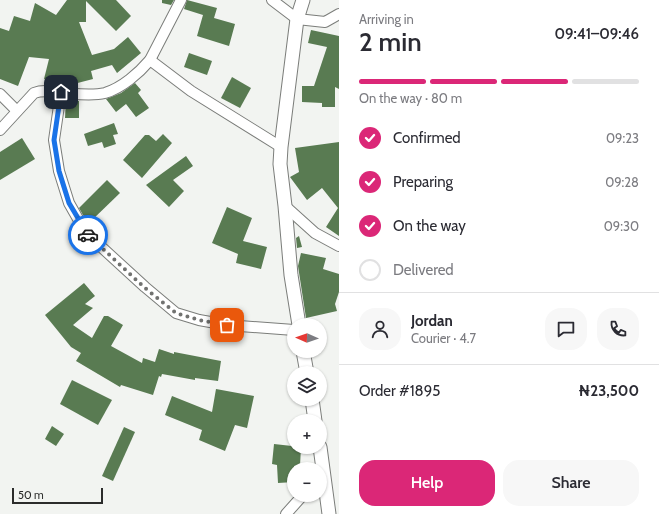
<!DOCTYPE html>
<html lang="en">
<head>
<meta charset="utf-8">
<style>
  :root { --surface:#fff; --page:#f7f7f7; --text:#2b2b33; --muted:#7c7c81; --line:#e1e1e2; --accent:#db2777 }
  body { margin:0; font-family:Cabin,sans-serif; background:var(--page); color:var(--text); height:100vh; display:flex; flex-direction:column; font-size:15px; white-space:nowrap }
  * { box-sizing:border-box; margin:0 }
  p { font-size:13px; color:var(--muted) }
  .icon { flex:none; width:22px; height:22px; fill:none; stroke:currentColor; stroke-width:2; stroke-linecap:round; stroke-linejoin:round }
  .map { position:relative; flex:1; overflow:hidden }
  .panel { display:flex; flex-direction:column; background:var(--surface); width:320px }
  .panel>* { flex:none }
  .needle { width:26px; rotate:272deg }
  .buttons { position:absolute; left:287px; top:318px; display:grid; gap:8px }
  .buttons a { display:grid; place-items:center; width:40px; height:40px; border-radius:50%; background:var(--surface); box-shadow:0 1px 3px #0004; font-size:20px }
  .scale { position:absolute; left:12px; bottom:10px; width:91px; box-sizing:border-box; padding-left:4px; border:2px solid #2b2c2b; border-top:0; font-size:11px; line-height:14px; white-space:nowrap; color:#2b2c2b; -webkit-text-stroke:3px #f2f4f1; paint-order:stroke }
  .pin { position:absolute; display:grid; place-items:center; width:34px; height:34px; color:#fff; margin:-17px; border-radius:8px; box-shadow:0 2px 6px #0006 }
  .courier { position:absolute; display:grid; place-items:center; width:40px; height:40px; margin:-20px; border:3px solid #1a73e8; border-radius:50%; background:#fff; color:#222; box-shadow:0 1px 5px #0007 }
  .overview em { font-style:normal; font-weight:600 }
  .overview div { display:flex; flex-direction:column-reverse }
  .overview { display:flex; align-items:center; justify-content:space-between; height:68px; padding:0 20px }
  h1 { font-size:26px; font-weight:600; line-height:30px }
  .bar { display:grid; grid-template-columns:repeat(4,1fr); gap:6px 4px; align-content:center; height:48px; padding:0 20px }
  .bar i { height:5px; border-radius:3px; background:var(--line) }
  .bar .selected { background:var(--accent) }
  .bar p { grid-column:span 4 }
  .line { display:flex; align-items:center; gap:10px; padding:0 20px; border-top:1px solid var(--line) }
  .line div { flex:1 }
  .round { display:grid; place-items:center; flex:none; width:42px; height:42px; border-radius:16px; background:var(--page) }
  ol { padding:0 20px; list-style:none }
  li { display:flex; align-items:center; gap:12px; height:44px }
  li p { margin-inline-start:auto }
  li .icon { padding:4px; border-radius:50%; background:var(--accent); color:#fff; stroke-width:4 }
  li:last-child { color:var(--muted) }
  li i { width:22px; height:22px; border:2px solid var(--line); border-radius:50% }
  .button { display:flex; gap:8px; margin-top:auto; padding:8px 20px }
  .button a { flex:1; height:46px; border-radius:16px; background:var(--accent); color:#fff; font-size:16px; font-weight:600; line-height:46px; text-align:center }
  .button a+a { background:var(--page); color:var(--text) }
  main { display:flex; flex:1; min-height:0 }
  .map>svg:first-child { display:block }
  .building { fill:#597b52 }
  .lines { fill:none; stroke-linecap:round; stroke-linejoin:round }
  .minor-casing { stroke:#7b7d7a; stroke-width:12 }
  .tertiary-casing { stroke:#7b7d7a; stroke-width:15 }
  .minor { stroke:#fff; stroke-width:10 }
  .tertiary { stroke:#fff; stroke-width:13 }
  .done { stroke:#717270; stroke-width:4; stroke-dasharray:0 7.2 }
  .route { stroke:#1a73e8; stroke-width:5 }
</style>
</head>
<body>
<main>
<div class="map">
<svg width="339" height="514" viewBox="0 0 339 514">
  <rect width="100%" height="100%" fill="#f2f4f1"/>
  <g class="building">
    <polygon points="67,0 116,0 131,16 116,31 86,1 86,22 79,22 92,55 114,49 128,37 141,53 117,73 112,65 91,71 93,79 66,86 66,84 44,79 49,59 29,57 18,86 0,79 0,28 9,31 14,16 30,21 35,3 56,15"/>
    <polygon points="162,0 174,0 171,5 162,3"/>
    <polygon points="187,0 217,8 214,18 235,24 229,46 197,36 203,15 184,9"/>
    <polygon points="311,30 339,36 339,89 335,87 335,107 322,107 322,103 302,102 302,86 314,86 327,47 308,43"/>
    <polygon points="189,53 212,61 207,75 184,67"/>
    <polygon points="232,77 251,88 240,108 221,98"/>
    <polygon points="135,83 141,90 138,93 149,108 136,117 126,104 116,112 106,99 121,93"/>
    <polygon points="66,100 79,101 79,118 65,118"/>
    <polygon points="114,123 118,134 113,135 116,144 104,148 102,142 88,146 84,134"/>
    <polygon points="163,134 172,143 142,178 123,160 145,135 149,135 156,141"/>
    <polygon points="22,138 35,159 0,180 0,152"/>
    <polygon points="339,142 339,236 326,227 338,208 322,188 307,200 290,177 299,172 295,148"/>
    <polygon points="186,156 193,166 173,180 184,191 169,207 146,185"/>
    <polygon points="107,180 120,193 90,222 83,215 79,208"/>
    <polygon points="227,207 252,218 243,241 267,247 261,269 236,263 238,254 212,243"/>
    <polygon points="299,236 302,247 297,248 296,238"/>
    <polygon points="301,253 326,258 323,269 339,274 339,292 335,304 337,311 306,318 298,266"/>
    <polygon points="84,283 95,296 85,304 93,308 73,325 92,338 104,316 108,316 123,325 111,346 142,363 143,358 155,362 159,349 174,354 174,352 221,361 218,381 195,378 195,380 162,374 161,377 159,376 153,395 121,385 120,387 76,361 81,353 71,347 45,315"/>
    <polygon points="72,380 112,400 98,425 60,404"/>
    <polygon points="216,389 254,396 247,428 235,425 225,451 199,440 202,430 165,415 172,396 212,412"/>
    <polygon points="52,426 64,434 56,446 45,439"/>
    <polygon points="124,427 135,432 113,481 102,476"/>
    <polygon points="274,444 301,447 300,466 294,466 294,482 278,483 277,465 272,464"/>
  </g>
  <g class="lines">
    <g class="minor-casing">
      <g id="minor">
        <polyline points="272,0 297,19 325,22 339,14"/>
        <polyline points="150,60 191,91 281,147"/>
        <polyline points="61,92 54,140 59,171 69,203 86,233 145,287 176,313 199,320 227,325 294,330"/>
        <polyline points="0,94 17,111"/>
        <path d="M0,130L34,93C44,89 54,92 64,93C77,94 92,96 105,93C122,88 139,73 150,60L181,0"/>
        <polyline points="285,206 315,233 339,246"/>
        <polyline points="286,514 303,495"/>
      </g>
    </g>
    <g class="tertiary-casing">
      <g id="tertiary">
        <polyline points="299,325 291,275 285,206 280,164 281,147 297,19 303,0"/>
        <polyline points="303,351 307,373"/>
        <polyline points="312,399 315,421"/>
        <polyline points="320,447 329,514"/>
      </g>
    </g>
    <use href="#minor" class="minor"/>
    <use href="#tertiary" class="tertiary"/>
  </g>
  <g class="lines">
    <polyline class="done" points="88,235 145,288 176,313 199,320 227,325"/>
    <polyline class="route" points="61,92 54,140 59,171 69,203 88,235"/>
  </g>
</svg>
<div class="buttons">
<a><svg class="needle" viewBox="-14 -14 28 28"><path d="M0-13l5 13h-10z" fill="#e53935"/><path d="M0 13l5-13h-10z" fill="#7c7c81"/></svg></a>
<a><svg class="icon" aria-label="layers" viewBox="0 0 24 24"><path d="M12 4l9 5-9 5-9-5zM3 14l9 5 9-5"/></svg></a>
<a>+</a>
<a>−</a>
</div>
<div class="scale">50 m</div>
<div class="pin" style="left:227px;top:325px;background:#ea580c"><svg class="icon" aria-label="bag" viewBox="0 0 24 24"><path d="M5 8h14l-1 12H6zM9 8a3 3 0 0 1 6 0"/></svg></div>
<div class="pin" style="left:61px;top:92px;background:#1f2937"><svg class="icon" aria-label="home" viewBox="0 0 24 24"><path d="M3 11l9-7 9 7M6 9v11h12V9"/></svg></div>
<div class="courier" style="left:88px;top:235px"><svg class="icon" aria-label="car" viewBox="0 0 24 24"><path d="M5 17H2v-5l4-1 3-4h7l3 4 3 1v5h-3M9 17h6M6 11h13"/><circle cx="7" cy="17" r="2"/><circle cx="17" cy="17" r="2"/></svg></div>
</div>
<section class="panel">
<div class="overview"><div><h1>2 min</h1><p>Arriving in</p></div><em>09:41–09:46</em></div>
<div class="bar"><i class="selected"></i><i class="selected"></i><i class="selected"></i><i></i><p>On the way · 80 m</p></div>
<ol>
<li><svg class="icon" aria-label="check" viewBox="0 0 24 24"><path d="M5 12l5 5 9-10"/></svg>Confirmed<p>09:23</p></li>
<li><svg class="icon" aria-label="check" viewBox="0 0 24 24"><path d="M5 12l5 5 9-10"/></svg>Preparing<p>09:28</p></li>
<li><svg class="icon" aria-label="check" viewBox="0 0 24 24"><path d="M5 12l5 5 9-10"/></svg>On the way<p>09:30</p></li>
<li><i></i>Delivered</li>
</ol>
<div class="line" style="height:72px"><a class="round"><svg class="icon" aria-label="person" viewBox="0 0 24 24"><circle cx="12" cy="8" r="4"/><path d="M4 21q1-7 8-7t8 7"/></svg></a><div><b>Jordan</b><p>Courier · 4.7</p></div><a class="round"><svg class="icon" aria-label="chat" viewBox="0 0 24 24"><path d="M4 5h16v11H9l-5 4z"/></svg></a><a class="round"><svg class="icon" aria-label="phone" viewBox="0 0 24 24"><path d="M5 4h4l2 5-3 2q2 4 5 5l2-3 5 2v4C11 20 4 13 5 4z"/></svg></a></div>
<div class="line" style="height:52px"><div>Order #1895</div><b>₦23,500</b></div>
<div class="button"><a>Help</a><a>Share</a></div>
</section>
</main>
</body>
</html>
